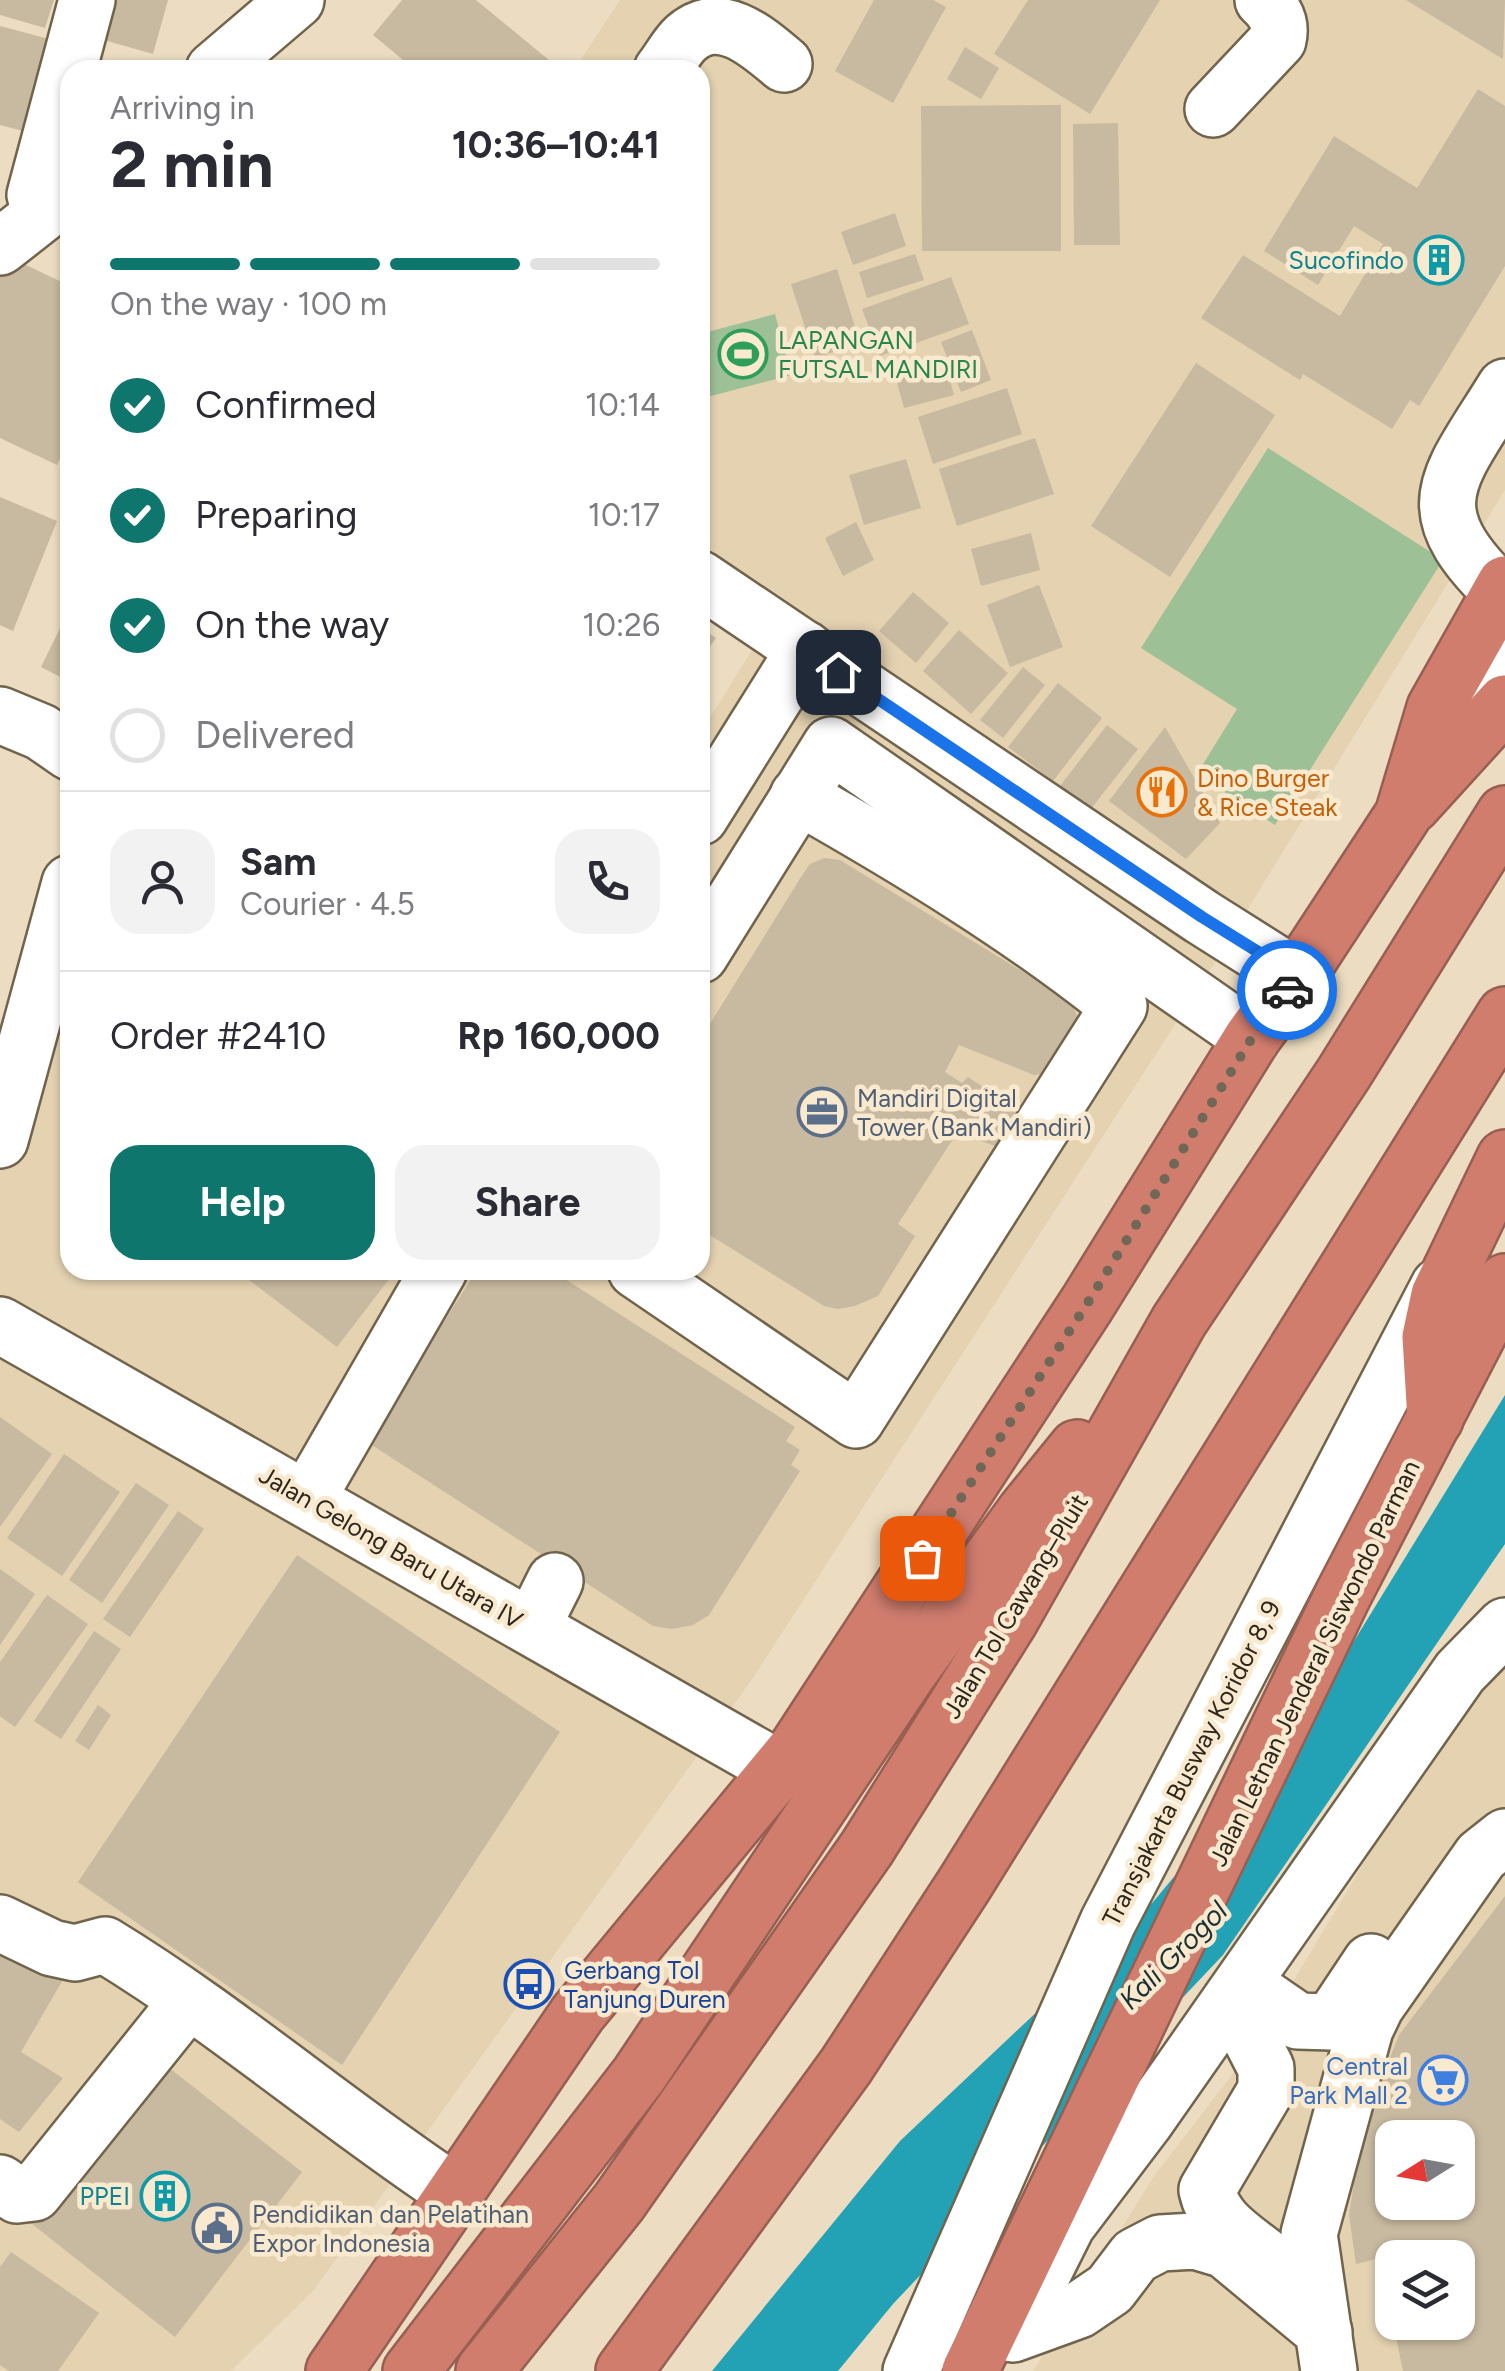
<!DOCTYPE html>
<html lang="en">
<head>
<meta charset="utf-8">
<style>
  :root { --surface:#fff; --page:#f2f2f3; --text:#2b2b33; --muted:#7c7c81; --line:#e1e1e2; --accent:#0f766e }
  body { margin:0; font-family:Figtree,sans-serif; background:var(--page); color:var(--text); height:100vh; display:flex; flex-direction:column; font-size:38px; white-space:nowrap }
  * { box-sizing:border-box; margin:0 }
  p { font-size:32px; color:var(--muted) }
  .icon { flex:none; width:55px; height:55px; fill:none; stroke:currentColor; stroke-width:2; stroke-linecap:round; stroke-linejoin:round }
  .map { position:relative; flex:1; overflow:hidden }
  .panel { position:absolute; left:60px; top:60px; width:650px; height:1220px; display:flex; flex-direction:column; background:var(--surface); border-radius:30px; box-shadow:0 2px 8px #0004 }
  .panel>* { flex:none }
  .needle { width:65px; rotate:259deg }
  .tools { position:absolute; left:1375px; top:2120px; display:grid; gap:20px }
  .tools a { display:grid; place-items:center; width:100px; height:100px; border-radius:20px; background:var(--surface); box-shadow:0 2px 8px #0004; font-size:50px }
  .pin { position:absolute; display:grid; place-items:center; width:85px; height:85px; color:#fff; margin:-42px; border-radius:20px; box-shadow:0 5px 15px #0006 }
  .courier { position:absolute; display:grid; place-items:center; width:100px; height:100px; margin:-50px; border:8px solid #1a73e8; border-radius:50%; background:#fff; color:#222; box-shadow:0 2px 12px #0007 }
  .headline em { font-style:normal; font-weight:700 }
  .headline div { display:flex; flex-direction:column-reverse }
  .headline { display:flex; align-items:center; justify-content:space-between; height:170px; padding:0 50px }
  h1 { font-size:65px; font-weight:700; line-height:75px }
  .bar { display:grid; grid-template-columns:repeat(4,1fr); gap:15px 10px; align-content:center; height:120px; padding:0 50px }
  .bar i { height:12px; border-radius:8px; background:var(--line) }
  .bar .current { background:var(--accent) }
  .bar p { grid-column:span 4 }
  .line { display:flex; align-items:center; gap:25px; padding:0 50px; border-top:2px solid var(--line) }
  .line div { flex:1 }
  .round { display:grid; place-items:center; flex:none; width:105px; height:105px; border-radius:30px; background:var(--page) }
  ol { padding:0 50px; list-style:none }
  li { display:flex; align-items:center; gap:30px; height:110px }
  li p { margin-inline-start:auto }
  li .icon { padding:10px; border-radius:50%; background:var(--accent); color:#fff; stroke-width:4 }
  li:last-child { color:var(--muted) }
  li i { width:55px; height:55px; border:5px solid var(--line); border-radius:50% }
  .cta { display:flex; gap:20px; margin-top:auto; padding:20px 50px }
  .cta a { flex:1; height:115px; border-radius:30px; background:var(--accent); color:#fff; font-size:40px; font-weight:700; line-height:115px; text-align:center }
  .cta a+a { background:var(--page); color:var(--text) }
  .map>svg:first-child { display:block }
  .built { fill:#e4d2b1; fill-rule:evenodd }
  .green { fill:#9ec096 }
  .water { fill:#23a2b6 }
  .building { fill:#c8baa0; fill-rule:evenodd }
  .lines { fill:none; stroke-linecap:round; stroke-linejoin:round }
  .minor-casing { stroke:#71644d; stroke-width:60 }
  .highway-casing { stroke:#975f52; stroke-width:60 }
  .minor { stroke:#fff; stroke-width:55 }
  .highway { stroke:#d07d6e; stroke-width:55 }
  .done { stroke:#706757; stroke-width:10; stroke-dasharray:0 18 }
  .route { stroke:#1a73e8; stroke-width:12 }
  .labels { text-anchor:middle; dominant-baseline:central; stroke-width:9; stroke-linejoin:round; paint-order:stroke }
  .culture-label { font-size:25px; fill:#0d838f; stroke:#f9eacf; text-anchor:end }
  .leisure-label { font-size:25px; fill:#27864d; stroke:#f9eacf; text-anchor:start }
  .food-label { font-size:25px; fill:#c56008; stroke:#f9eacf; text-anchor:start }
  .service-label { font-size:25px; fill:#4e5e75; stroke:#f9eacf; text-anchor:start }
  .street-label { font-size:25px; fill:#2d271d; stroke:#f9eacf }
  .transit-label { font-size:25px; fill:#164399; stroke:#f9eacf; text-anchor:start }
  .shop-label { font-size:25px; fill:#366cbe; stroke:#f9eacf; text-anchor:end }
  .water-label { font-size:28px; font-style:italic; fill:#1b3034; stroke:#f9eacf }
</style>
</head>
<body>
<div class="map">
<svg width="1505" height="2371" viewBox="0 0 1505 2371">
  <rect width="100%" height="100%" fill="#ecddc2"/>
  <g class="built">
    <polygon points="620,0 1505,0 1505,490 1216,961 753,1678 313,2291 231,2371 0,2371 0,1089 70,974 70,1270 700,1270 700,734 752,650 700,615 700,70 574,70"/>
    <path d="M1505,1638V2371H1033L1154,2176L1256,2044L1399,1804ZM1392,2138H1458V2202H1392ZM1392,2258H1458V2322H1392Z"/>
  </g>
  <g class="green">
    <polygon points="775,314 791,375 700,399 700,334"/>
    <polygon points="1268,448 1443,560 1275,825 1197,774 1237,709 1141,648"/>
  </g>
  <polygon class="water" points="1505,1395 1505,1544 1223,1955 893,2304 838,2371 712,2371 900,2141 1153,1902 1308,1716"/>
  <g class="building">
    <polygon points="0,0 54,0 45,28 0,15"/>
    <polygon points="96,0 168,0 153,54 86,35"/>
    <polygon points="402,0 476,0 561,70 415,70 373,35"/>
    <polygon points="874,0 933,0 946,7 893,103 835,71"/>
    <polygon points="1028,0 1160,0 1090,114 994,54"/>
    <polygon points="1406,0 1505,0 1503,59"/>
    <polygon points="0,26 49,39 23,131 0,125"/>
    <polygon points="965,47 999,68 981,99 947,79"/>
    <polygon points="1478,89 1505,106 1505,266 1419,406 1410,400 1392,429 1303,374 1300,380 1201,318 1243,255 1340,316 1383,244 1354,226 1318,285 1264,251 1334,136 1417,188"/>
    <polygon points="1061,105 1061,251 922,251 921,106"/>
    <polygon points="1118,123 1120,245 1074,245 1073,124"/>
    <polygon points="895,213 906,246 853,265 841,232"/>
    <polygon points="915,254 924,280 867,298 859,272"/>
    <polygon points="5,255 70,286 70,438 57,465 0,438 0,267"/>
    <polygon points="837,269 860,343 815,358 791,284"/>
    <polygon points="951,277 969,324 880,356 862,309"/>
    <polygon points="972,330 991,380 961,392 941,342"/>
    <polygon points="943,355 954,395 904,408 893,368"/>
    <polygon points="1196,363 1275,415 1170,577 1091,526"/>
    <polygon points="1007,388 1022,434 933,464 918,417"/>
    <polygon points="1035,438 1054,494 957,526 939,469"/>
    <polygon points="906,459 921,508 864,525 849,475"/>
    <polygon points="0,497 57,521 13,631 0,625"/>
    <polygon points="856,522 874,560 843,576 825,538"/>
    <polygon points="1031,533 1040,570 981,586 971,549"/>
    <polygon points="1039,585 1063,647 1010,667 987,605"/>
    <polygon points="913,592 949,623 916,663 879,631"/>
    <polygon points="70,608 70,682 41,667"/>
    <polygon points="700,627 716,638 700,660"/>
    <polygon points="959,630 1008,673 971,714 923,671"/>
    <polygon points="1023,667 1045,685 1003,738 980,720"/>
    <polygon points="1058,683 1102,718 1053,781 1008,747"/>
    <polygon points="1107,725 1138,749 1090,810 1060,786"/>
    <polygon points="1165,727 1220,823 1186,859 1109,801"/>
    <polygon points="824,858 840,860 1071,1001 1079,1021 1050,1073 1034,1075 959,1045 945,1072 962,1083 968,1077 1017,1110 995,1146 961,1134 953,1139 898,1224 915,1236 878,1296 855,1306 838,1309 824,1306 700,1229 700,1040 801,877 810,864"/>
    <polygon points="236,1270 396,1270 337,1347"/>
    <polygon points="477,1270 493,1270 501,1275 504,1270 551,1270 795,1427 786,1441 800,1450 791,1465 800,1471 709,1615 693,1625 672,1629 653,1626 367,1442"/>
    <polygon points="0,1417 52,1454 0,1527"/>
    <polygon points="64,1454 120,1492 62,1576 7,1538"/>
    <polygon points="136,1483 169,1505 102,1603 69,1580"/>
    <polygon points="178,1511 204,1529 130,1637 103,1619"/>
    <polygon points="297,1555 560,1732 342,2065 78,1882"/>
    <polygon points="0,1569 35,1594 0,1645"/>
    <polygon points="47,1595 88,1624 15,1727 0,1716 0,1662"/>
    <polygon points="94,1631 121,1649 61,1739 34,1721"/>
    <polygon points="98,1705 111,1715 89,1750 75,1741"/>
    <path d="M1505,1896V2371H1403L1393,2322H1458V2258H1392L1391,2311L1380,2258L1356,2264L1349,2215L1363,2125L1399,2035ZM1392,2138H1458V2202H1392Z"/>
    <polygon points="0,1929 68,1971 21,2052 63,2078 19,2132 0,2119"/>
    <polygon points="154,2056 302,2172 175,2337 27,2220"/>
    <polygon points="11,2252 99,2313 58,2371 9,2371 0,2365 0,2267"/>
  </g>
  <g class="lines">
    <g class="minor-casing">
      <g id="minor">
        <polyline points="214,70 296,0"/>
        <path d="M662,70C670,60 677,46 686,38C720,8 758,42 784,64"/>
        <path d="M1213,109L1278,40C1282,23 1275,11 1263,0"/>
        <polyline points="35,195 87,0"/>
        <polyline points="0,247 70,192"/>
        <path d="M1505,387C1448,480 1411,508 1505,596"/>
        <polyline points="700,579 1202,917 1297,977"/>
        <polyline points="0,715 41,732 70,752"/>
        <polyline points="1449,745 1505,658"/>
        <polyline points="700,817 805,649"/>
        <polyline points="700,955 831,745 1252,1038"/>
        <polyline points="0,1140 70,883"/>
        <path d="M636,1270L856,1420L1119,1006C1021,927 909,859 798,796"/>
        <polyline points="0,1325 781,1770"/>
        <polyline points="307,1499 439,1270"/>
        <polyline points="532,1627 555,1581"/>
        <path d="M0,1923L52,1948L75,1953L105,1945C228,2020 337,2115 457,2194"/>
        <polyline points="1243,1983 1298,2021 1331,2022 1371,1962"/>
        <path d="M1231,2000L1266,2068V2090L1207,2190C1214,2222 1241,2237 1266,2257"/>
        <polyline points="0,2183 17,2195 34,2193 188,2001"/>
        <polyline points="1043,2273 1067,2225 1145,2122 1460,1672 1505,1626"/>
        <polyline points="1013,2334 1079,2310 1110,2289 1135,2256 1160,2243 1195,2241 1225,2250 1324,2332"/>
        <polyline points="911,2371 1108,1922 1439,1286"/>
        <polyline points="1329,2371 1309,2234 1365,2029 1376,2006 1481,1856 1505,1837"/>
      </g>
    </g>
    <g class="highway-casing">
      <g id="highway">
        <polyline points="1412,805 1505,703"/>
        <polyline points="1435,1419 1430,1337 1439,1295 1505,1158"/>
        <polyline points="334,2371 578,2013 797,1748 1087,1304 1252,1038 1297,977 1403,815 1435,708 1505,584"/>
        <polyline points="411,2371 639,2075 909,1672 1025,1512 1077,1448"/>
        <polyline points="484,2371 619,2202 867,1848 1010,1620 1179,1321 1344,1073 1505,814"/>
        <polyline points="624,2371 846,2066 964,1885 1505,1015"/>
        <polyline points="970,2371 1343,1595 1505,1282"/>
      </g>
    </g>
    <use href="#minor" class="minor"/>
    <use href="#highway" class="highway"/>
  </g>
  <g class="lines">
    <polyline class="done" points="922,1558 1087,1304 1252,1038 1287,990"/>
    <polyline class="route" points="838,672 1202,917 1297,976 1287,990"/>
  </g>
  <defs>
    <g id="building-ring" transform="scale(2.5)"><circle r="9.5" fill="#f9eacf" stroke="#0f9aa8" stroke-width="1.5"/><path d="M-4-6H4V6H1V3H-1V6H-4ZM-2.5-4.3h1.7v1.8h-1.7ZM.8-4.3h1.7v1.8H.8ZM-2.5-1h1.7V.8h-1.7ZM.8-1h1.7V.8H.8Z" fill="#0f9aa8"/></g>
    <g id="stadium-ring" transform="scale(2.5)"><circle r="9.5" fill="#f9eacf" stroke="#2e9e5b" stroke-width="1.5"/><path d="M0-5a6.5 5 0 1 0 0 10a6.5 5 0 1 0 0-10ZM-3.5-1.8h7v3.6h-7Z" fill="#2e9e5b"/></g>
    <g id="restaurant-ring" transform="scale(2.5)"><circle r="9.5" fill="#f9eacf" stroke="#e8710a" stroke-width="1.5"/><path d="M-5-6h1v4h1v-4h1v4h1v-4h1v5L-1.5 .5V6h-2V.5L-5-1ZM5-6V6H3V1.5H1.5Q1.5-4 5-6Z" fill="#e8710a"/></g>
    <g id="office-ring" transform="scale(2.5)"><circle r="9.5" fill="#f9eacf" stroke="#5c6f8a" stroke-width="1.5"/><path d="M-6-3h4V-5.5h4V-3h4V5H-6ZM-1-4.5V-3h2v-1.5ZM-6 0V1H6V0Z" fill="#5c6f8a"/></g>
    <g id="bus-ring" transform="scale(2.5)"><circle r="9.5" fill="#f9eacf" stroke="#1a4fb4" stroke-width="1.5"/><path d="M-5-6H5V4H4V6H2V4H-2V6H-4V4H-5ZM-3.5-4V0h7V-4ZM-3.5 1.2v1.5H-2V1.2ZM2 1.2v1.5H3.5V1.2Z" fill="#1a4fb4"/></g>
    <g id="supermarket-ring" transform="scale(2.5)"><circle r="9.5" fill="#f9eacf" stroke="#3f7fe0" stroke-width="1.5"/><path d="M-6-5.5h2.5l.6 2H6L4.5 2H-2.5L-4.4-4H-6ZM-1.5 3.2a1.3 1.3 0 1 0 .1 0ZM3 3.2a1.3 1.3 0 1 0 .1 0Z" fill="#3f7fe0"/></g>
    <g id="civic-ring" transform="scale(2.5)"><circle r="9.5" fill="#f9eacf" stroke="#5c6f8a" stroke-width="1.5"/><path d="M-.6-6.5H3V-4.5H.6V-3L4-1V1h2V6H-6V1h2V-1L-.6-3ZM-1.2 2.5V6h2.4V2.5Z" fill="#5c6f8a"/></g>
  </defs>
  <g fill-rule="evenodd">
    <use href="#building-ring" x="1439" y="260"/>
    <use href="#stadium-ring" x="743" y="354"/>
    <use href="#restaurant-ring" x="1162" y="792"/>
    <use href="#office-ring" x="822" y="1112"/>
    <use href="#bus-ring" x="529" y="1984"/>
    <use href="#supermarket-ring" x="1443" y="2080"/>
    <use href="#building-ring" x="165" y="2196"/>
    <use href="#civic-ring" x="217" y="2228"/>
  </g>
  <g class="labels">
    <g class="culture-label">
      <text x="1404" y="260">Sucofindo</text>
      <text x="130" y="2196">PPEI</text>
    </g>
    <g class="leisure-label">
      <text x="778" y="340">LAPANGAN<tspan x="778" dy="29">FUTSAL MANDIRI</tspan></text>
    </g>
    <g class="food-label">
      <text x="1197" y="778">Dino Burger<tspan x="1197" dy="29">&amp; Rice Steak</tspan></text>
    </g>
    <g class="service-label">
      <text x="857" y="1098">Mandiri Digital<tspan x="857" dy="29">Tower (Bank Mandiri)</tspan></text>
      <text x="252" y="2214">Pendidikan dan Pelatihan<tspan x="252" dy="29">Expor Indonesia</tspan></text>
    </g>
    <g class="street-label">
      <text transform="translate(391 1547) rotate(30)">Jalan Gelong Baru Utara IV</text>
      <text transform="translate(1015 1606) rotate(-59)">Jalan Tol Cawang–Pluit</text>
      <text transform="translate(1314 1663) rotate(-64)">Jalan Letnan Jenderal Siswondo Parman</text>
      <text transform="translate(1191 1763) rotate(-63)">Transjakarta Busway Koridor 8, 9</text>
    </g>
    <g class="transit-label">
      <text x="564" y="1970">Gerbang Tol<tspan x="564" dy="29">Tanjung Duren</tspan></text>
    </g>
    <g class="shop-label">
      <text x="1408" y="2066">Central<tspan x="1408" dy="29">Park Mall 2</tspan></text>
    </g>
    <g class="water-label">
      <text transform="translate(1173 1955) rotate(-45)">Kali Grogol</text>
    </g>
  </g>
</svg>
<div class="tools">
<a><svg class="needle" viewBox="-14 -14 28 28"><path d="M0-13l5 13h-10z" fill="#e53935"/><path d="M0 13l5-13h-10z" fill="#7c7c81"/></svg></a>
<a><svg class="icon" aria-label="layers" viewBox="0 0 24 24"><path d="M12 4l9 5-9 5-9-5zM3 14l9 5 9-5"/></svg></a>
</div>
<div class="pin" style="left:922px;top:1558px;background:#ea580c"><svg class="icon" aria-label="bag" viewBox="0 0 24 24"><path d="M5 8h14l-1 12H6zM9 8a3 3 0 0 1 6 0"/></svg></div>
<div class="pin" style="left:838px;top:672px;background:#1f2937"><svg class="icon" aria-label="home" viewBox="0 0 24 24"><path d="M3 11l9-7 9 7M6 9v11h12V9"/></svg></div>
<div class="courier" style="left:1287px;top:990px"><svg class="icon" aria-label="car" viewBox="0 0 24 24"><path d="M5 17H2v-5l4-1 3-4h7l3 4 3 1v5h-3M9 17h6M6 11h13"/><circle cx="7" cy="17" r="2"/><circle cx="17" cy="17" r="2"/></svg></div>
<section class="panel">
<div class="headline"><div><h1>2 min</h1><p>Arriving in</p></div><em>10:36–10:41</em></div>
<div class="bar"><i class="current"></i><i class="current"></i><i class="current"></i><i></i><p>On the way · 100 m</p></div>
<ol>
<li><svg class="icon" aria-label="check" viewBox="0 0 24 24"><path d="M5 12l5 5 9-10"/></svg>Confirmed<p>10:14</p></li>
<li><svg class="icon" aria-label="check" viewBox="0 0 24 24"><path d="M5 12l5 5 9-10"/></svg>Preparing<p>10:17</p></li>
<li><svg class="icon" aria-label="check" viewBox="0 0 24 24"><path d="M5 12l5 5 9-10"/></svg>On the way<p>10:26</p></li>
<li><i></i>Delivered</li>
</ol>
<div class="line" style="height:180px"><a class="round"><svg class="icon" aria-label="person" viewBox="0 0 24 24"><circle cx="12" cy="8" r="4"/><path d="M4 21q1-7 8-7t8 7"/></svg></a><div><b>Sam</b><p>Courier · 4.5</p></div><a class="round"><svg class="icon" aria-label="phone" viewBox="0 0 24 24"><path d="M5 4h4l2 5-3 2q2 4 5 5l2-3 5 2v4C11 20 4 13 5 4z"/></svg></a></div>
<div class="line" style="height:130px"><div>Order #2410</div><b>Rp 160,000</b></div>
<div class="cta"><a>Help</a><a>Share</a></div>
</section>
</div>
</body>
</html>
